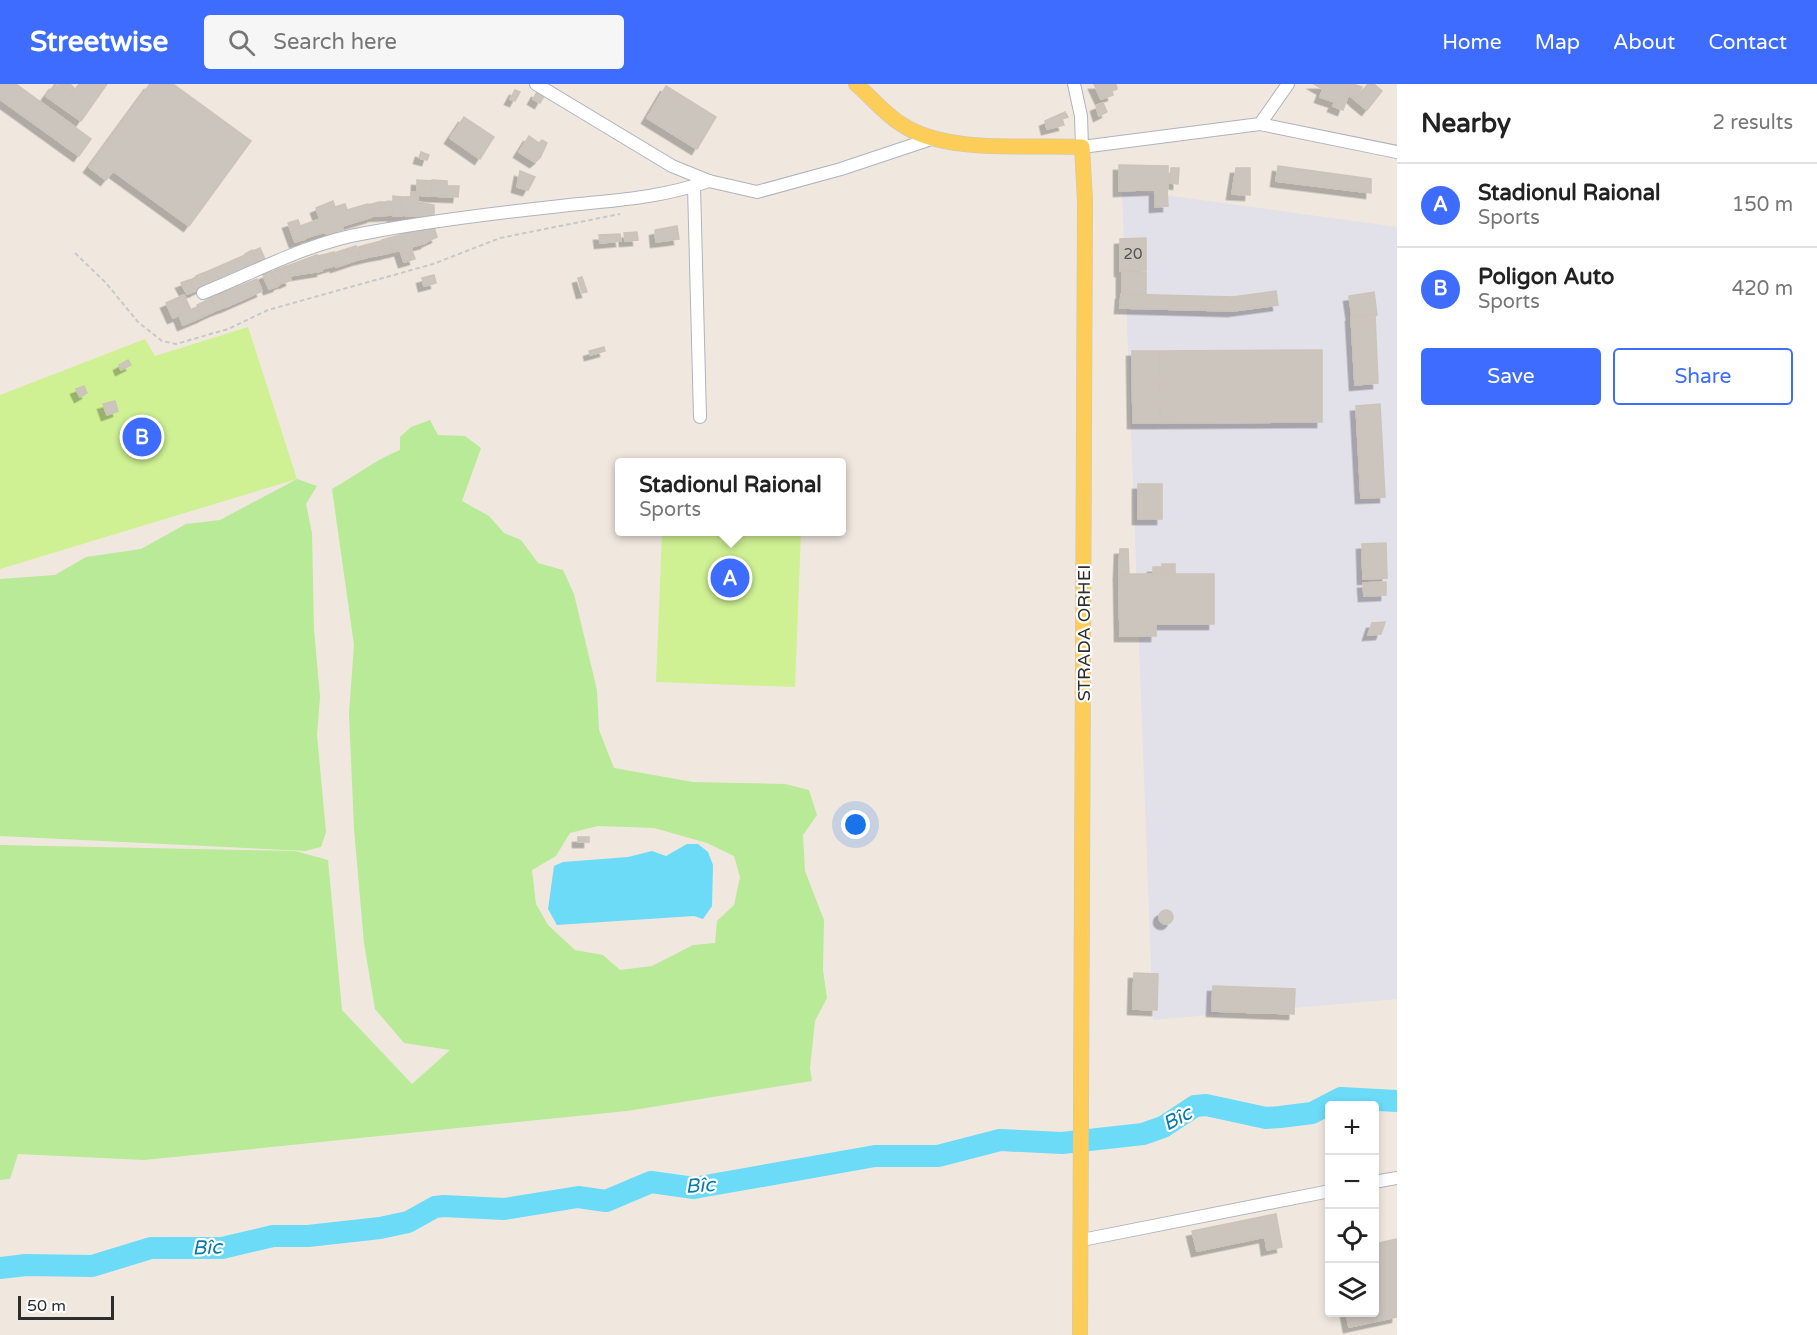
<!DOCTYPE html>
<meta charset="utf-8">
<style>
body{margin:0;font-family:"Varela Round",sans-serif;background:#f6f6f6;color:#222}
.controls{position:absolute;right:18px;bottom:18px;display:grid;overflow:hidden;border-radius:6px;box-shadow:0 3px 9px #0003}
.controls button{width:54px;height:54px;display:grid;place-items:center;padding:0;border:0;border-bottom:2px solid #e0e0e0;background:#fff;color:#222;font:30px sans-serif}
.scale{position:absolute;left:18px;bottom:15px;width:96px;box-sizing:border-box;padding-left:6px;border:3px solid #2d2d2d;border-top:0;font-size:16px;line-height:21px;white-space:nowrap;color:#2d2d2d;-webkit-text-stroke:4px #fff;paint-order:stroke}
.you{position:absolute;left:856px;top:741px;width:21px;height:21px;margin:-15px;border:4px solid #fff;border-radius:50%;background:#1a73e8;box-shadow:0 0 0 9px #1a73e833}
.badge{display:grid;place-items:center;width:39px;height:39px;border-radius:50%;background:#3d6cff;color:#fff;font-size:20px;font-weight:700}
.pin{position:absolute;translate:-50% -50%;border:3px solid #fff;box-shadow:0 2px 6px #0006}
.popup{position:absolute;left:615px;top:374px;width:231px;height:78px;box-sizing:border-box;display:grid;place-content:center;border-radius:6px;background:#fff;filter:drop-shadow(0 2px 4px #0005);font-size:20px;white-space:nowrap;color:#767676}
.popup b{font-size:22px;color:#222}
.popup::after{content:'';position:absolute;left:50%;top:100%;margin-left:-12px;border:12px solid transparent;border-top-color:#fff}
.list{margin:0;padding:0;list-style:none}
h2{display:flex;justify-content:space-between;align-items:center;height:78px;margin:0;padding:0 24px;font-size:26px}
h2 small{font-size:20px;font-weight:400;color:#767676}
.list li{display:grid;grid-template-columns:39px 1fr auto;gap:18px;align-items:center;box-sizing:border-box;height:84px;padding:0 24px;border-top:2px solid #e0e0e0}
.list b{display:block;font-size:22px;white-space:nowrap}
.list p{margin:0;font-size:20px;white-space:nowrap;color:#767676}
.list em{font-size:20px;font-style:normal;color:#767676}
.actions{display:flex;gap:12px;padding:18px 24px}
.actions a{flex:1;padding:14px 0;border:2px solid #3d6cff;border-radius:6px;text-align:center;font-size:21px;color:#3d6cff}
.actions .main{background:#3d6cff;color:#fff}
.icon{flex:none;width:33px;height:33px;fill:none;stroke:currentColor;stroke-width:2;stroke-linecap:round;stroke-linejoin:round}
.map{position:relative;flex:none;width:1397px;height:1251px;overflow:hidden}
header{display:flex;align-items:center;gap:36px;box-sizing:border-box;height:84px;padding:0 30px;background:#3d6cff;color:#fff}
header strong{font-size:28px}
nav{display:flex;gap:33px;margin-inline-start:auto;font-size:21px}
.search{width:420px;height:54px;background:#f6f6f6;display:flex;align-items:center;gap:15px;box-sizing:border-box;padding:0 21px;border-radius:6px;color:#767676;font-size:22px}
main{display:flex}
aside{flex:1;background:#fff}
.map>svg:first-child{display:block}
.industrial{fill:#e2e0e8}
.green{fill:#b8ea98;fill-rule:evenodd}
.pitch{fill:#cff193}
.water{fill:#6bdbf8}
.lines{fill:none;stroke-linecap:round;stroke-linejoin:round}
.river{stroke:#6bdbf8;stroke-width:22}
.building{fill:#cbc5be;stroke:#ccc4b8;stroke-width:1.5;filter:url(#shadow)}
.minor-casing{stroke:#afb3be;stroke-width:14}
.major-casing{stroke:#c8c8c8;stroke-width:16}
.path{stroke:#c8c8c8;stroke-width:2;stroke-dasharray:4.5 3;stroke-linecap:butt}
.minor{stroke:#fff;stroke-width:12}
.major{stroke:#fccd58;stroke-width:15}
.labels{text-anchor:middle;stroke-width:4.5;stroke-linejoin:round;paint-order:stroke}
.number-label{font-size:15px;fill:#545351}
.street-label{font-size:18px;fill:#2d2d2d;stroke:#fff}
.water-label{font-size:20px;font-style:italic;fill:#037bac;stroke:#fff}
</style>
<header>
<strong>Streetwise</strong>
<div class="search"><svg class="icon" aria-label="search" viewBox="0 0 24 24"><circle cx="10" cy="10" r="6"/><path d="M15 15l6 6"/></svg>Search here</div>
<nav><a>Home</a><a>Map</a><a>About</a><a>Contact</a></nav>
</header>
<main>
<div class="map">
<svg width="1397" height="1251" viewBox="0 0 1397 1251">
<defs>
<filter id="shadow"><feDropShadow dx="-5.5" dy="5.5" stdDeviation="0" flood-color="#0004"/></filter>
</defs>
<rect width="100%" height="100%" fill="#f0e8df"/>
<!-- industrial -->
<polygon class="industrial" points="1122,105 1397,143 1397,915 1153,936"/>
<!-- green -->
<g class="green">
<path d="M430 336 438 351 465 352 481 364 462 417 489 432 504 449 521 456 538 479 563 486 574 510 597 606 599 646 614 684 693 698 785 700 809 706 817 731 803 751 805 787 824 836 823 886 827 914 815 937 810 984 812 997 627 1027 144 1076 18 1070 10 1095 0 1096V761L295 767 328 776 342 926 412 1000 450 966 404 959 375 925 364 859 354 745 349 629 354 561 332 405C357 391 373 377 400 366V353L411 343ZM598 742 654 744 707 759 734 772 740 793 734 821 717 837 715 859 693 861 652 882 620 886 603 871 575 866 548 841 536 820 532 786 556 772 570 749Z"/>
<polygon points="297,395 317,402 306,420 312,449 314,545 320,613 317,651 326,748 321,763 305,767 0,752 0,495 55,491 86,473 141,465 186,440 220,436"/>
</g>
<!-- pitch -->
<g class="pitch">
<polygon points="248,243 297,395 0,485 0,311 145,255 155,272"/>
<polygon points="662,448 801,448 795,603 656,598"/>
</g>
<!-- water -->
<polygon class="water" points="687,760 698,760 708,768 713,781 712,822 703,835 694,832 557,841 548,825 554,782 563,778 628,773 652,767 666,772"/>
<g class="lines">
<!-- river -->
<polyline class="river" points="0,1184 26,1181 92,1182 151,1164 222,1164 273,1152 308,1152 380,1144 408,1138 435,1123 444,1122 504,1125 578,1113 606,1117 651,1098 694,1104 875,1072 938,1072 1000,1056 1062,1059 1143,1050 1163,1043 1195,1022 1206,1021 1266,1034 1280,1033 1312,1029 1341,1014 1397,1017"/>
</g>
<!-- building -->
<g class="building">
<polygon points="0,0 16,0 91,55 79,72 0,15"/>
<polygon points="55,0 71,11 79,0 107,0 81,37 46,12"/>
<polygon points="58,0 70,0 75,5 71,11"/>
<polygon points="150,0 173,0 251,57 189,142 113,87 106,96 89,83"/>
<polygon points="1094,0 1116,0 1117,5 1112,7 1113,11 1101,15"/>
<polygon points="1314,0 1352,0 1343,26 1333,22 1335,18 1320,13 1323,5"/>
<polygon points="1352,0 1362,3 1355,15 1348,11"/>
<polygon points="1368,0 1374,0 1382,7 1367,26 1355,16"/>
<polygon points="666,2 716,33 697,65 647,34"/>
<polygon points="515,6 520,8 515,17 510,15"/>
<polygon points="537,8 544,12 540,19 533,15"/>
<polygon points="1103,19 1107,28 1099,32 1096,22"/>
<polygon points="1065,28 1068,33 1062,35 1064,41 1047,45 1045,37"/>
<polygon points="464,33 494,53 480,75 450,54"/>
<polygon points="529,52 539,59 542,56 547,59 540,74 535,78 519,68"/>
<polygon points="421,68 429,71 427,76 419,74"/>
<polygon points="1119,81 1168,82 1168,105 1119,107"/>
<polygon points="1278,82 1371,95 1371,109 1276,97"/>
<polygon points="1171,84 1179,84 1178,100 1170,99"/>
<polygon points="1236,84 1250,84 1250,111 1232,110"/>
<polygon points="520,87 535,93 528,106 517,103"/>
<polygon points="417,96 432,97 431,112 417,111"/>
<polygon points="432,96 447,97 447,102 459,102 458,113 431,112"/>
<polygon points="1155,105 1167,105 1168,122 1155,123"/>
<polygon points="411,108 417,108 418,118 434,121 434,134 402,131 402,113 411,113"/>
<polygon points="393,112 402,113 402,132 393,132"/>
<polygon points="333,117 335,123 345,120 347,126 368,120 372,133 342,142 343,145 326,151 325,148 305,154 300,142 320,135 316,124"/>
<polygon points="379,118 393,118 393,131 372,132 368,121"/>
<polygon points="298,136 305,155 295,158 288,139"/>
<polygon points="677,142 679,155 656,158 655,146"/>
<polygon points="434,143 437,153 426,158 423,147"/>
<polygon points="422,145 426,159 411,163 415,175 404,178 400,166 393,168 389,154"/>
<polygon points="637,148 638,156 625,157 624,149"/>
<polygon points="620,150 621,157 600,159 599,151"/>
<polygon points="389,154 392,168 385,170 382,156"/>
<polygon points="1146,154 1146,187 1120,187 1120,155"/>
<polygon points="381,157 385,170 369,173 366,161"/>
<polygon points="366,161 369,173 361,175 358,163"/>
<polygon points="356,162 360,175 336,183 334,169"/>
<polygon points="260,164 265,175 258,178 253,167"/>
<polygon points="252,166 258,179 250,182 245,170"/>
<polygon points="334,168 337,181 322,185 318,172"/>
<polygon points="245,171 250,183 209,200 204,189"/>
<polygon points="317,171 322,187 290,192 287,182"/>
<polygon points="286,182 291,196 284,199 279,185"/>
<polygon points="278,185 284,198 278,201 272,188"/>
<polygon points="1122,187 1146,189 1146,210 1122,211"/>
<polygon points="271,188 278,202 269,205 263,191"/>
<polygon points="203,189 208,201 201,204 196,192"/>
<polygon points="434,191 436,199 424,202 422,194"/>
<polygon points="196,193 201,204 195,207 190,196"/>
<polygon points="582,193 587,208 582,209 578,194"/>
<polygon points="257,195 262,207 226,223 220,210"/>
<polygon points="189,196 195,207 187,210 181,199"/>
<polygon points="1276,207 1278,221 1233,227 1120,224 1121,210 1233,213"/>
<polygon points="1374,208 1377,231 1352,232 1349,212"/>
<polygon points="219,210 225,223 217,226 211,214"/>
<polygon points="184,211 191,226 173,234 166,219"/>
<polygon points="211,214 217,226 202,233 197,221"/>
<polygon points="197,223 202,233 183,241 179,231"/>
<polygon points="1375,231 1378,299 1355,301 1351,232"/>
<polygon points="604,263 605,267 590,271 589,267"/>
<polygon points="1322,266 1322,338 1160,339 1159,267"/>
<polygon points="1132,267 1159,267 1160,339 1133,339"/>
<polygon points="128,276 131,281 121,286 119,281"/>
<polygon points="84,302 87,309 80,313 76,305"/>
<polygon points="115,317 118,327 107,331 103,320"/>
<polygon points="1380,320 1385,413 1361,414 1356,322"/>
<rect x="1138" y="400" width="24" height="35"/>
<polygon points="1386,459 1387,494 1363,495 1362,460"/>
<polygon points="1120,465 1128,465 1129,490 1119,490"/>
<rect x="1162" y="480" width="13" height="10"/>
<rect x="1153" y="483" width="9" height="7"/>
<polygon points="1119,490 1214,490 1214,540 1156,540 1156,552 1120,552"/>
<polygon points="1386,498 1386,511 1364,512 1363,499"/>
<polygon points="1385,538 1381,550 1368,551 1372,539"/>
<rect x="578" y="753" width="11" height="5"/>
<circle cx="1166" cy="833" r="7"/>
<polygon points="1134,889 1158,890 1157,926 1133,925"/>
<polygon points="1213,902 1295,905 1294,930 1212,927"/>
<polygon points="1276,1130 1282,1163 1267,1166 1265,1153 1197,1167 1192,1147"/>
<polygon points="1397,1155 1397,1233 1349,1243 1346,1228 1374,1228 1374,1160"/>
</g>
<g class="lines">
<defs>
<g id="minor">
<polyline points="536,0 672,82 709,97 757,108 841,85 931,55"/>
<polyline points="1074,0 1081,32 1082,63 1260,40 1397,68"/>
<polyline points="1260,40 1288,0"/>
<polyline points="694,102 700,333"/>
<path d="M203 209C255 188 310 158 366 149 430 137 496 129 561 122 614 116 657 115 709 97"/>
<polyline points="1374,1098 1397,1094"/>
<polyline points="1082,1156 1330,1107"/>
</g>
<path id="major" d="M856 0C871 13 885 30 901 40 947 71 1028 60 1082 63L1085 117 1080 1251"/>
</defs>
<!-- minor casing -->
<use href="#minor" class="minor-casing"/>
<!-- major casing -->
<use href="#major" class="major-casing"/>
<!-- path -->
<polyline class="path" points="75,169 106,199 138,238 162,257 176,260 228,245 268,226 433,180 500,154 620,130"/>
<!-- minor -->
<use href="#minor" class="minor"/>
<!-- major -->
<use href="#major" class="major"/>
</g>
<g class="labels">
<!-- number labels -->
<g class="number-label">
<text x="1133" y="175">20</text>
</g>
<!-- street labels -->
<g class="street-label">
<text transform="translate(1084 549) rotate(-90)" y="6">STRADA ORHEI</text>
</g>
<!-- water labels -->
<g class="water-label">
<text transform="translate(1177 1034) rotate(-28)" y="7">Bîc</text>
<text transform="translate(700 1101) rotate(-4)" y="7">Bîc</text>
<text transform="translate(207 1163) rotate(-2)" y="7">Bîc</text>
</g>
</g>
</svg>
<div class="controls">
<button>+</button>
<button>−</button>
<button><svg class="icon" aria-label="locate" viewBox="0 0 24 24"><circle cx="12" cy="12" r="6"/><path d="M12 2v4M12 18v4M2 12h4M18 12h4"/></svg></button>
<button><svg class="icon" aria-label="layers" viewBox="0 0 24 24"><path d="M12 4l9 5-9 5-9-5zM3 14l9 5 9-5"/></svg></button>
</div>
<div class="scale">50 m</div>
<div class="you"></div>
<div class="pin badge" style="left:730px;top:494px">A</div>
<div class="popup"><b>Stadionul Raional</b>Sports</div>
<div class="pin badge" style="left:142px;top:353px">B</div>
</div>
<aside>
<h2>Nearby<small>2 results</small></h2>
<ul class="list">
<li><span class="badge">A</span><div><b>Stadionul Raional</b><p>Sports</p></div><em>150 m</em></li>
<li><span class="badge">B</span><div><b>Poligon Auto</b><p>Sports</p></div><em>420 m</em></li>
</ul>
<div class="actions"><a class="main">Save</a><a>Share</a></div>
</aside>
</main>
